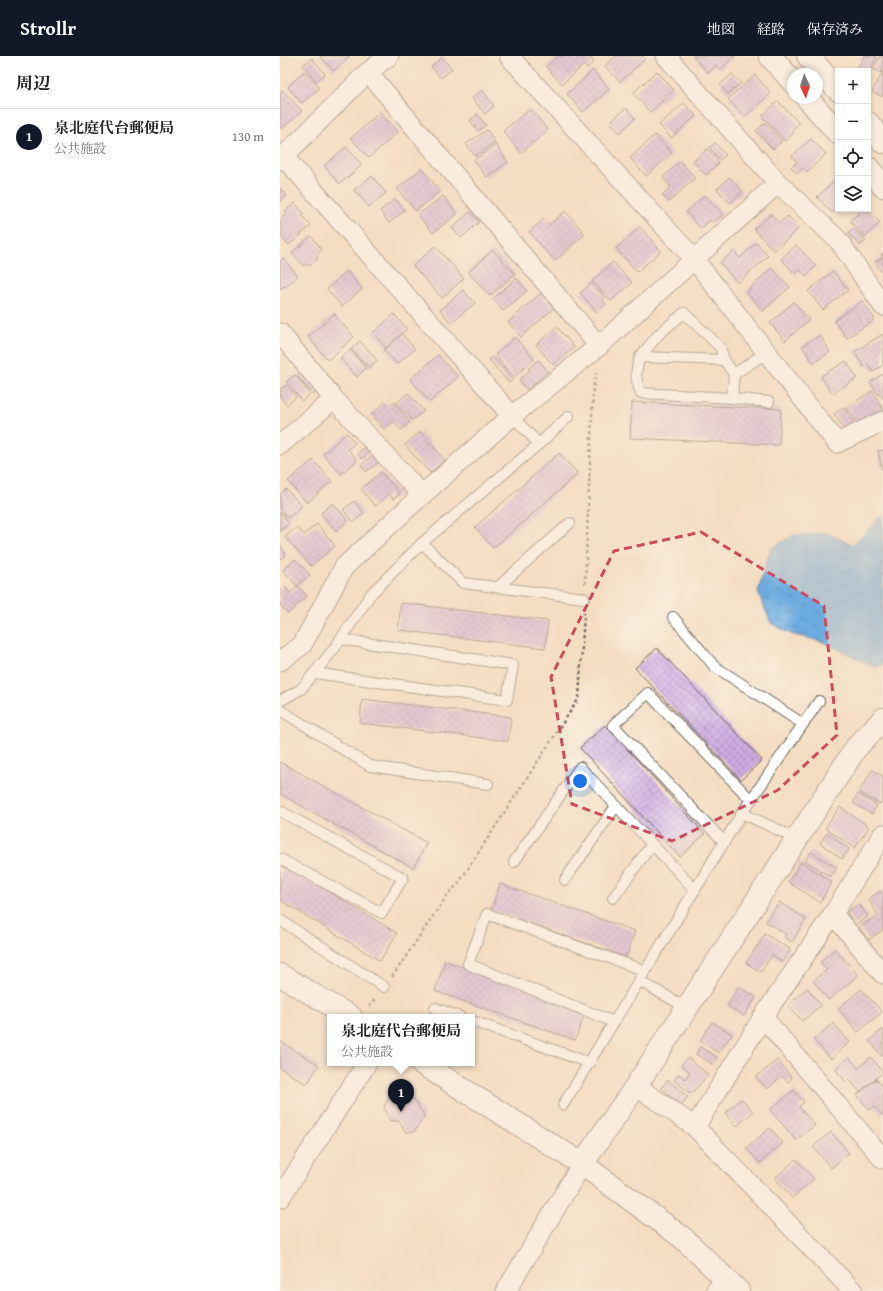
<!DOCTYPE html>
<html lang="ja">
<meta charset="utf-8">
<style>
body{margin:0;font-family:"Gentium Book Plus","Noto Serif JP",serif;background:#f2f2f2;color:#222}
.controls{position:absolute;right:12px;top:12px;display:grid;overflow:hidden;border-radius:0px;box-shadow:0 2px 6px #0003}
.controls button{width:36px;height:36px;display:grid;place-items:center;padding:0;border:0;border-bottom:1px solid #e0e0e0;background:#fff;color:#222;font:20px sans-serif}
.compass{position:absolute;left:507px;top:12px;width:36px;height:36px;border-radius:50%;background:#fff;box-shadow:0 2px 6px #0003;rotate:176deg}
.you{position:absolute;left:300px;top:725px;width:14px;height:14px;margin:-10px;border:3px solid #fff;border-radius:50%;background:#1a73e8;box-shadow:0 0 0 6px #1a73e833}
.badge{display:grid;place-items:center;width:26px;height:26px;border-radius:50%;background:#111827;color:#fff;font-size:13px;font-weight:700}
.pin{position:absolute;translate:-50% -33px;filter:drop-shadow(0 1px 2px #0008)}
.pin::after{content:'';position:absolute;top:21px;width:14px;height:12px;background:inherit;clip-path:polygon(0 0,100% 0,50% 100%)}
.popup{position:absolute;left:47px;top:958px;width:148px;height:52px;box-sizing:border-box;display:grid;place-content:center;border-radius:0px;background:#fff;filter:drop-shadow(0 1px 3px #0005);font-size:13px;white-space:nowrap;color:#767676}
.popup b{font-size:15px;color:#222}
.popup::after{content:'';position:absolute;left:50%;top:100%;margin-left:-8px;border:8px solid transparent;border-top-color:#fff}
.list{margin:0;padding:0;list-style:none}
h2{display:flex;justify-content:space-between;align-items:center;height:52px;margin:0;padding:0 16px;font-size:17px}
h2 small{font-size:13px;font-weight:400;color:#767676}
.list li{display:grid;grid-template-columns:26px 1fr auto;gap:12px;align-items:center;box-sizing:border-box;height:56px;padding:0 16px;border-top:1px solid #e0e0e0}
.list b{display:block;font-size:15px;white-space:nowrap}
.list p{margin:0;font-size:13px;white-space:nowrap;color:#767676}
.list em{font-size:13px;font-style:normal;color:#767676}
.icon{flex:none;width:22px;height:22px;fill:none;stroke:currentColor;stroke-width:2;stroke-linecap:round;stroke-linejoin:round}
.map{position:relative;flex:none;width:603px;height:1235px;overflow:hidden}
header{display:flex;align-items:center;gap:24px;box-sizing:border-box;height:56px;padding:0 20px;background:#111827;color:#fff}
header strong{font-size:19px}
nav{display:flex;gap:22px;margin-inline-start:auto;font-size:14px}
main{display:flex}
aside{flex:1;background:#fff}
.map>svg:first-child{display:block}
.water{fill:url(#water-ripples);stroke:#4c6c86}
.building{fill:url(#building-cross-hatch)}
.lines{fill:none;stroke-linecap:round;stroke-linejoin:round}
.lane-casing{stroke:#716960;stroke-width:12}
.street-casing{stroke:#716960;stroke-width:21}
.secondary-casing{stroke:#716960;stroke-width:24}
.path{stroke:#716960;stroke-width:2.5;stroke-dasharray:3 3;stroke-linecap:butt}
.lane{stroke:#fff;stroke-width:10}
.street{stroke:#fff;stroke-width:19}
.secondary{stroke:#fff;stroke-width:22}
.marked{fill:none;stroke:#d1495b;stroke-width:3;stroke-dasharray:8 5;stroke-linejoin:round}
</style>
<header>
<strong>Strollr</strong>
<nav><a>地図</a><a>経路</a><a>保存済み</a></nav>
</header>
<main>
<aside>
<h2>周辺<small></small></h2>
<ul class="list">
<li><span class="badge">1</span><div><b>泉北庭代台郵便局</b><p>公共施設</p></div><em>130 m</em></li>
</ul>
</aside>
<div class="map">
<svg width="603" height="1235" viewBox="0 0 603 1235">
<defs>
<pattern id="water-ripples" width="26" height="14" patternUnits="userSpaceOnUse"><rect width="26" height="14" fill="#6dace0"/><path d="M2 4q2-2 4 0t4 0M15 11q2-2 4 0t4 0" fill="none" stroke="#5a8cb6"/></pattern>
<pattern id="building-cross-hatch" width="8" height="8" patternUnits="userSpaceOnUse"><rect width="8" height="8" fill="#d0ade5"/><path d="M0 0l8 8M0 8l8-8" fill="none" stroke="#a98dba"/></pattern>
</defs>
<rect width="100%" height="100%" fill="#fbf7ec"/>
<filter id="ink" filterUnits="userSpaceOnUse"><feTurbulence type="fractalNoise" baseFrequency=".025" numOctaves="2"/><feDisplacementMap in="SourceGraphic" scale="8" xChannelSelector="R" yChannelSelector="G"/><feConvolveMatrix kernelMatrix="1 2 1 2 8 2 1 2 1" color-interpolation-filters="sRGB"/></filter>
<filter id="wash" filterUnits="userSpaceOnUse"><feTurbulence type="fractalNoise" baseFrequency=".012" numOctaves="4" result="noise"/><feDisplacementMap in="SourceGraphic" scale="16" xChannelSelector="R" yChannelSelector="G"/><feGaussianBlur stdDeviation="0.9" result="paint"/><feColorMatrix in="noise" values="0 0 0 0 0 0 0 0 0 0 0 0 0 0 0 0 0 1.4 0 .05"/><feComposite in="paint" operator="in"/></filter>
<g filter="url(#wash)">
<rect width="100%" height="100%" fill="#f4ddc1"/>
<!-- water -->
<polygon class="water" points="603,459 603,608 597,612 544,586 511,578 491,567 478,536 490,493 514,479 546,477 573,489"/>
<g id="blocks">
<!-- building -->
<g class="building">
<polygon points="40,0 70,0 54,15"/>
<polygon points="278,0 299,0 302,3 305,0 309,0 314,6 307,12 304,9 282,28 266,11"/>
<polygon points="336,0 363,0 365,3 340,26 325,10"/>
<polygon points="413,0 455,0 440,14 436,9 428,17"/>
<polygon points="584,0 597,0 588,18 588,15 576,15"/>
<polygon points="600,0 603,0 603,13 601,17 593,13"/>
<polygon points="162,1 172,13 161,22 151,11"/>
<polygon points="32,2 45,18 36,25 23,9"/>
<polygon points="313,14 329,33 303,56 287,38"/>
<polygon points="24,15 39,32 22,47 8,31"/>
<polygon points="377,15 394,34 370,56 353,37"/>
<polygon points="603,16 603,41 592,36"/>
<polygon points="452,18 461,27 448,38 440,29"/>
<polygon points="475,19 491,37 465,61 448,43"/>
<polygon points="2,34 22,55 2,73 0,71 0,36"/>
<polygon points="202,34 214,50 205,58 192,42"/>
<polygon points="498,45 519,67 512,74 514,77 505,85 482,60"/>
<polygon points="404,47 416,60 391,82 379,69"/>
<polygon points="346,52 355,62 340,77 330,66"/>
<polygon points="250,53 268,74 241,97 223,75"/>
<polygon points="100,56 118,76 89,102 71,82"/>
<polygon points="197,58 206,69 198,75 190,64"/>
<polygon points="485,67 502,85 493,93 476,75"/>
<polygon points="207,74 215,86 195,100 186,88"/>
<polygon points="375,79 392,97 366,120 350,102"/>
<polygon points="531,83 546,98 527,116 523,112 517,117 511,111 517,106 512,100"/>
<polygon points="435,87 446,99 440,104 429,92"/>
<polygon points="216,89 228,106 206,121 194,104"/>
<polygon points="66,91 82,109 60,128 44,110"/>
<polygon points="427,93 439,107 426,119 413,106"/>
<polygon points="400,105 415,122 389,146 382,139 391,131 383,122"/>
<polygon points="142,112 160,135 136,155 117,133"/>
<polygon points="92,120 106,137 89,151 74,134"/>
<polygon points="449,121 463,136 450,147 437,133"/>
<polygon points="558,122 558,152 552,157 537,141"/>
<polygon points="0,132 7,140 0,146"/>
<polygon points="425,139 443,158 433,167 430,164 421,173 406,156"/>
<polygon points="163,140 177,158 153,177 138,159"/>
<polygon points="115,143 125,154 109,167 100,155"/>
<polygon points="15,147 24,158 22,160 31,170 9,189 0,180 3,175 0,172 0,164 7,157 5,155"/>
<polygon points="583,153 587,153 600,167 585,181 570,165"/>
<polygon points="285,155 305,178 275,205 249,176 264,163 269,169"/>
<polygon points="190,156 199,166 181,182 172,172"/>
<polygon points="491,158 499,167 508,160 519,172 494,195 474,173"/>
<polygon points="360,171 381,195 357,216 336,192"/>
<polygon points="573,172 586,185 580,190 568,177"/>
<polygon points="31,180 42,194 36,199 38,202 29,210 27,208 24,210 12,197"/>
<polygon points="476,187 488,200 458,227 440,207 454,195 460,202"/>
<polygon points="516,189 536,210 526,220 520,214 515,218 501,203"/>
<polygon points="155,190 184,222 162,242 133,210"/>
<polygon points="213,194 235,218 210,240 188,216"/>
<polygon points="603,197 603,218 595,206 603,201 601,199"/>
<polygon points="3,202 18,220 5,231 4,230 0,233 0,205"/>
<polygon points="333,206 352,227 331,245 312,225"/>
<polygon points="492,212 510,231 483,255 466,236"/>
<polygon points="67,215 82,233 62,251 47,233"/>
<polygon points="553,215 568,234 543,254 528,235"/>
<polygon points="236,222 247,235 223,255 213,243"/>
<polygon points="312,227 324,241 322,243 326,248 317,256 300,237"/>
<polygon points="183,234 195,247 171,267 160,254"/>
<polygon points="261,237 274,252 241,281 228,266"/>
<polygon points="582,245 595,263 567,282 554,265"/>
<polygon points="514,246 529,264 505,285 490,267"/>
<polygon points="54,258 74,281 48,304 28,281"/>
<polygon points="114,258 127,273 106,292 93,277"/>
<polygon points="277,271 294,291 273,309 256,289"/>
<polygon points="122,278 135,293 117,308 104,294"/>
<polygon points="603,278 603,309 593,316 588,308 584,311 574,296"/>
<polygon points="540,279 550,296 533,307 522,290"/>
<polygon points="235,281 254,303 234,321 215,299"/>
<polygon points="80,285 97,304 89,312 71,293"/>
<polygon points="70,294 86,312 77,321 60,302"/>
<polygon points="158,299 178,321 150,346 130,323"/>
<polygon points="213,301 233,323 229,327 209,304"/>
<polygon points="258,304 268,315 247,334 239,324 250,314 248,313"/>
<polygon points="566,305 577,322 552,338 541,320"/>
<polygon points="24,314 40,333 33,338 17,320"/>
<polygon points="603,318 603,343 600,338 598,339 590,326"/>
<polygon points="15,319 30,338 22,345 6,326"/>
<polygon points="6,329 16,341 7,349 0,341 0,333"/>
<polygon points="592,335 603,353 603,359 581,373 567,351"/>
<polygon points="128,337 144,355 132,364 116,347"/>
<polygon points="105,346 108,350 113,346 130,366 121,374 113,365 104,373 91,359"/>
<polygon points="352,346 501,353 499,389 350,382"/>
<polygon points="564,351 574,367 565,374 554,358"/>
<polygon points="140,376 165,404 150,417 125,389"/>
<polygon points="67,377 75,387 68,393 77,404 61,418 43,398"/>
<polygon points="85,391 89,396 82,403 77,397"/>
<polygon points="603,394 603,413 602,414 598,395"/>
<polygon points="279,397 298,418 213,492 195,471"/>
<polygon points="93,399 99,406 86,416 81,409"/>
<polygon points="33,404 52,425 27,447 8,425"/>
<polygon points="101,416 120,438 113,443 109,438 95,450 81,433"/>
<polygon points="6,433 22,450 8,462 0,453 0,438"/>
<polygon points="74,445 84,457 74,466 63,454"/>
<polygon points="53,447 68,465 56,475 41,457"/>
<polygon points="0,456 9,467 0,475"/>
<polygon points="37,468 55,490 31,510 5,481 17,471 24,479"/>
<polygon points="0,488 6,500 0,503"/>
<polygon points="15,503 30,519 17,530 3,514"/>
<polygon points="4,530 10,537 18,530 27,540 8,558 0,549 0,533"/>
<polygon points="121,547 268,565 265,592 118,574"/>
<polygon points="377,592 482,704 461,724 355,612"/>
<polygon points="82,643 231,661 228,685 80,667"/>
<polygon points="325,669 425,778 400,801 300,692"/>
<polygon points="0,706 147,787 133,812 0,738"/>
<polygon points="592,714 603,720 603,742 600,748 579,736"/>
<polygon points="578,738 597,749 592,758 573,747"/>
<polygon points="560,751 589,771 575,792 545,772"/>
<polygon points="547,777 569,793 562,803 540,787"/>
<polygon points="531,796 557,812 551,821 525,805"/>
<polygon points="0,806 117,877 100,905 0,844"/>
<polygon points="521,806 552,826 540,846 508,826"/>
<polygon points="220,828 355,875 346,901 211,854"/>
<polygon points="601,835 603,839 603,874 588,884 579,871 598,859 588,843"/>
<polygon points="499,846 526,863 512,886 504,881 506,878 486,866"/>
<polygon points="579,848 588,861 575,869 567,856"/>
<polygon points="485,878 510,893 502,906 492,899 481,916 466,907"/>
<polygon points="555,893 578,919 549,944 533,925 547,913 540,906"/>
<polygon points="165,905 306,954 295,984 155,935"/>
<polygon points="459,931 476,941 464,960 447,950"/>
<polygon points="527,932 541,949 522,965 508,949"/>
<polygon points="581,933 602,956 578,976 558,953"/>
<polygon points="432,966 452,978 439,997 420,985"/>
<polygon points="553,967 570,986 551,1003 534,984"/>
<polygon points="603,973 603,1001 589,985"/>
<polygon points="0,985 39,1009 27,1028 0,1012"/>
<polygon points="420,991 437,1001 432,1008 416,998"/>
<polygon points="569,1001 578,1012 591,1001 603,1016 580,1036 569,1023 566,1026 555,1013"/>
<polygon points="408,1002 428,1019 411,1038 394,1024 399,1018 405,1023 410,1016 401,1009"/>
<polygon points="497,1004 512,1022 508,1026 502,1020 487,1033 476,1021"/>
<polygon points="596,1023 603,1031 603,1060 594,1050 590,1054 577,1039"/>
<polygon points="388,1024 408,1041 401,1049 381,1032"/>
<polygon points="514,1034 524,1046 519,1051 535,1069 516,1084 490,1054"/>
<polygon points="112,1035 122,1035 125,1042 134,1043 143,1058 144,1061 134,1076 125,1076 119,1065 110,1065 104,1051"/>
<polygon points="462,1043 473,1056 457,1070 445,1057"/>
<polygon points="490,1072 503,1087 480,1107 466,1092"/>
<polygon points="551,1076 569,1097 551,1112 533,1091"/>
<polygon points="516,1103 534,1123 512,1142 495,1122"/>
</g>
</g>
</g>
<g filter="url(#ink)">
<use href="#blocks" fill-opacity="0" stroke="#716960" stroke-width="1"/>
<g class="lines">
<defs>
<g id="lane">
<polyline points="360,301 379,278 404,257 440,291 444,304"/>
<path d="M454 318 444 304 360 301C355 316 355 323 361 337L452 342 454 318 487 296"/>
<polyline points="452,342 489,346"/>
<polyline points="232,360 259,388"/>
<polyline points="142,487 183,527 304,542"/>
<polyline points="218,531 290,467"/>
<polyline points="393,561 434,610 523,668"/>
<polyline points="34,617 227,644 233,609 60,583"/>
<polyline points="0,645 21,633 54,593 91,538 142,487 259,388 289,360"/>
<polyline points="0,654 90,710 208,728"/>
<polyline points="0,755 123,822 102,857 0,803"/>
<polyline points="462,757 517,783"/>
<polyline points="444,786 333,669 368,637 471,744"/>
<polyline points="234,806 300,711 415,834"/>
<polyline points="285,824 336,750"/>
<polyline points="333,842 372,788"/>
<polyline points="0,864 104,931"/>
<polyline points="360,925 407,952"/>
<polyline points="155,952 180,961"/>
<polyline points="192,965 310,1007"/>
<polyline points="334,966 188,908 207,858 366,915"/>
<polyline points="283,1049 462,757 539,645"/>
</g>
<g id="street">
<polyline points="229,0 414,203 557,387 603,365"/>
<polyline points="386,0 498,127 559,185 603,250"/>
<polyline points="88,16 319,290"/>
<polyline points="3,100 232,360"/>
<polyline points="0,104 88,16 109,0"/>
<polyline points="0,277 54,343 142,439"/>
<polyline points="0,389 54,343"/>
<polyline points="0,605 22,589 64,511 142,439 232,360 319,290 498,127"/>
<polyline points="553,858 603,918"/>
<polyline points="483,961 603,1103"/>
<polyline points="356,1030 415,1071 573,1235"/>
<polyline points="415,1071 483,961 553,858 603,778"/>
<polyline points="0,1142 87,1007"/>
<polyline points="226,1235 302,1108"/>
<polyline points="436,1235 445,1222"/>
</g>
<g id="secondary">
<polyline points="490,0 513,26"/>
<polyline points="528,0 558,34"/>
<polyline points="527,42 558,77"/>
<polyline points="588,67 603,86"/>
<polyline points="588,112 603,130"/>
<polyline points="0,919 71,961"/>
<polyline points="141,1007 302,1108 403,1182 458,1235"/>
<polyline points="302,1108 356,1030 576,692 603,663"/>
</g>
</defs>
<!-- lane casing -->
<use href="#lane" class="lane-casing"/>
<!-- street casing -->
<use href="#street" class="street-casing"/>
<!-- secondary casing -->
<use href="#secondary" class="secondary-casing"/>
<!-- path -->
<g class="path">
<polyline points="305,528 313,334 316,317"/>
<polyline points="112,921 168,838 178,828 299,642 304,557"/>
<polyline points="89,951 96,942"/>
</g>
<!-- lane -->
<use href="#lane" class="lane"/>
<!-- street -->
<use href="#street" class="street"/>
<!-- secondary -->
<use href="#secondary" class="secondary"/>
</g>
</g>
<!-- marked area -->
<path d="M0 0H603V1235H0ZM421 476 544 550 557 679 498 734 392 785 292 748 271 621 334 495Z" fill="#f4ddc1" fill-opacity=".55" fill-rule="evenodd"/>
<path class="marked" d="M421 476 544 550 557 679 498 734 392 785 292 748 271 621 334 495Z"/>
</svg>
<div class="controls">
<button>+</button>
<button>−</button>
<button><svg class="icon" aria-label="locate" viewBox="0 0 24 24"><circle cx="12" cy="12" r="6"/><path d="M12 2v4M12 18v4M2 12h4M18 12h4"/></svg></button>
<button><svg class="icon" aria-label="layers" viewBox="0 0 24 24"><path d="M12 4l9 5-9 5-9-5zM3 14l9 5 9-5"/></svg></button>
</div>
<svg class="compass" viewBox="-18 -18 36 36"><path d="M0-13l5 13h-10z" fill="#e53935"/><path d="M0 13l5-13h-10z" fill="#767676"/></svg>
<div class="you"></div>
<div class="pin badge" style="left:121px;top:1056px">1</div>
<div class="popup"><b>泉北庭代台郵便局</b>公共施設</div>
</div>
</main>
